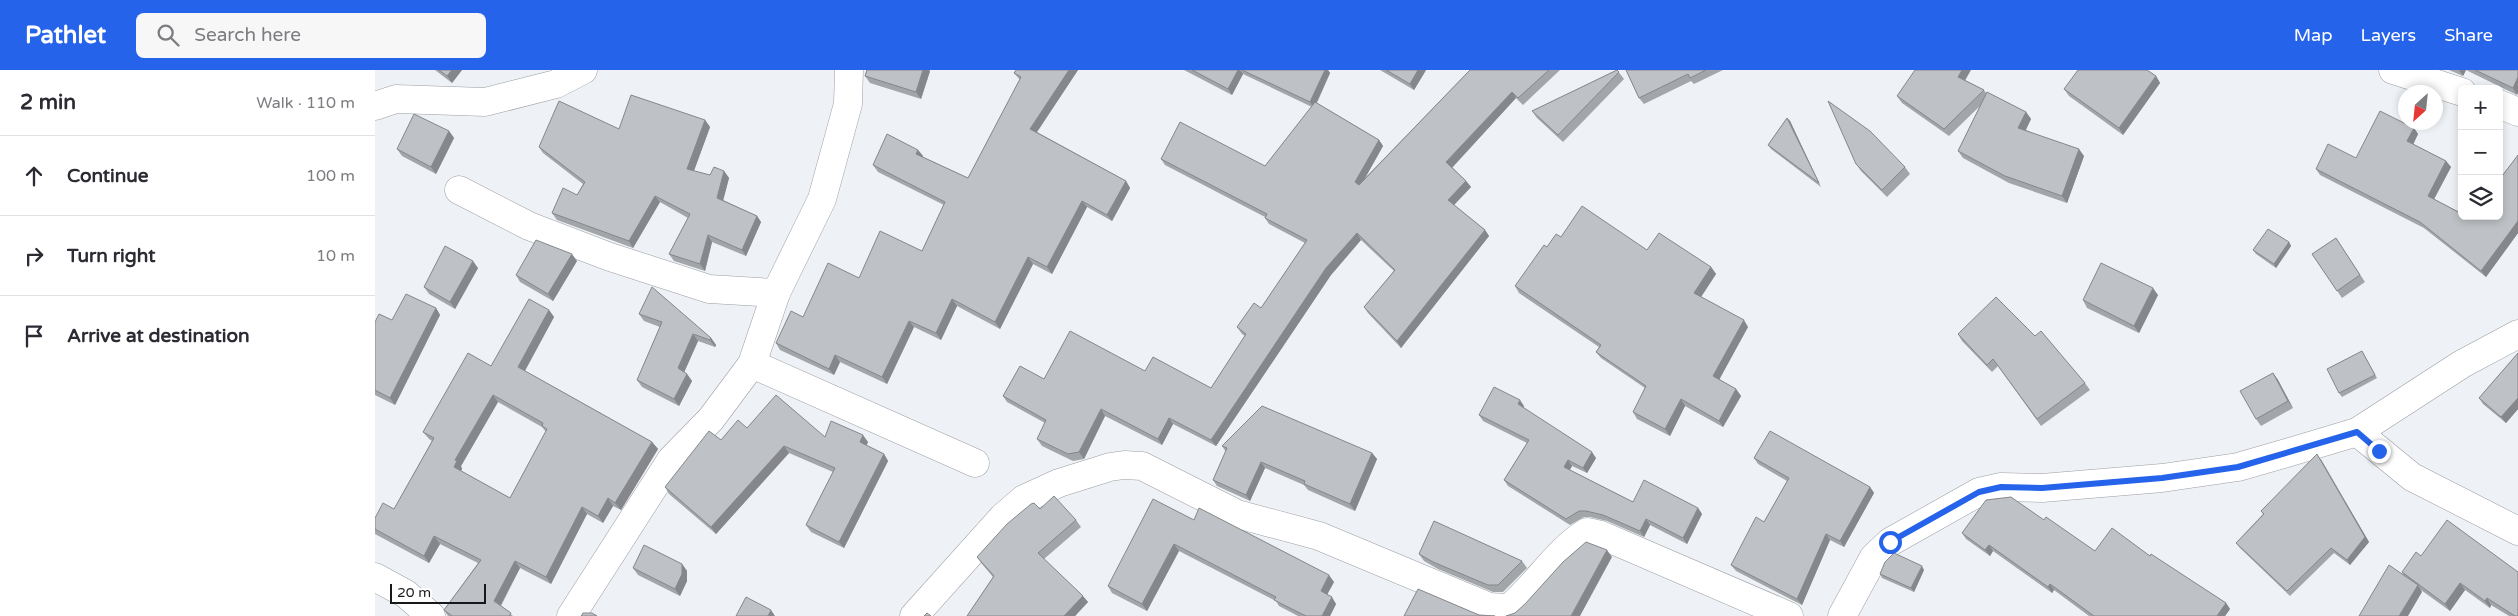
<!DOCTYPE html>
<meta charset="utf-8">
<style>
body{margin:0;font-family:"Varela Round",sans-serif;background:#f7f7f7;color:#2b2b33}
.controls{position:absolute;right:15px;top:15px;display:grid;overflow:hidden;border-radius:8px;box-shadow:0 2px 8px #0003}
.controls button{width:45px;height:45px;display:grid;place-items:center;padding:0;border:0;border-bottom:1px solid #e1e1e2;background:#fff;color:#2b2b33;font:25px sans-serif}
.compass{position:absolute;left:2023px;top:15px;width:45px;height:45px;border-radius:50%;background:#fff;box-shadow:0 2px 8px #0003;rotate:207deg}
.scale{position:absolute;left:15px;bottom:12px;width:96px;box-sizing:border-box;padding-left:5px;border:2px solid #17181a;border-top:0;font-size:14px;line-height:18px;white-space:nowrap;color:#17181a;-webkit-text-stroke:4px #fefefe;paint-order:stroke}
.stop{position:absolute;width:15px;height:15px;margin:-11px;border:4px solid #2563eb;border-radius:50%;background:#fff}
.stop.end{background:#2563eb;border-color:#fff;box-shadow:0 1px 5px #0008}
.list{margin:0;padding:0;list-style:none}
h2{display:flex;justify-content:space-between;align-items:center;height:65px;margin:0;padding:0 20px;font-size:21px}
h2 small{font-size:16px;font-weight:400;color:#7c7c81}
.list li{display:grid;grid-template-columns:32px 1fr auto;gap:15px;align-items:center;box-sizing:border-box;height:80px;padding:0 20px;border-top:1px solid #e1e1e2}
.list b{display:block;font-size:19px;white-space:nowrap}
.list em{font-size:16px;font-style:normal;color:#7c7c81}
.icon{flex:none;width:28px;height:28px;fill:none;stroke:currentColor;stroke-width:2;stroke-linecap:round;stroke-linejoin:round}
.map{position:relative;flex:none;width:2143px;height:546px;overflow:hidden}
header{display:flex;align-items:center;gap:30px;box-sizing:border-box;height:70px;padding:0 25px;background:#2563eb;color:#fff}
header strong{font-size:24px}
nav{display:flex;gap:28px;margin-inline-start:auto;font-size:18px}
.search{width:350px;height:45px;background:#f7f7f7;display:flex;align-items:center;gap:12px;box-sizing:border-box;padding:0 18px;border-radius:8px;color:#7c7c81;font-size:19px}
main{display:flex}
aside{flex:1;background:#fff}
.map>svg:first-child{display:block}
.lines{fill:none;stroke-linecap:round;stroke-linejoin:round}
.street-casing{stroke:#9c9ea3;stroke-width:29}
.street{stroke:#fff;stroke-width:28}
.wall{fill:#a3a6a9;fill-rule:evenodd}
.shaded-wall{fill:#85878a}
.building{fill:#bec1c5;stroke:#85878a;fill-rule:evenodd}
.route{stroke:#2563eb;stroke-width:6}
</style>
<header>
<strong>Pathlet</strong>
<div class="search"><svg class="icon" aria-label="search" viewBox="0 0 24 24"><circle cx="10" cy="10" r="6"/><path d="M15 15l6 6"/></svg>Search here</div>
<nav><a>Map</a><a>Layers</a><a>Share</a></nav>
</header>
<main>
<aside>
<h2>2 min<small>Walk · 110 m</small></h2>
<ul class="list">
<li><svg class="icon" aria-label="ahead" viewBox="0 0 24 24"><path d="M12 20V5M6 11l6-6 6 6"/></svg><div><b>Continue</b></div><em>100 m</em></li>
<li><svg class="icon" aria-label="right" viewBox="0 0 24 24"><path d="M7 20v-9h11M14 6l5 5-5 5"/></svg><div><b>Turn right</b></div><em>10 m</em></li>
<li><svg class="icon" aria-label="arrive" viewBox="0 0 24 24"><path d="M6 21V4h12l-3 4 3 4H6"/></svg><div><b>Arrive at destination</b></div></li>
</ul>
</aside>
<div class="map">
<svg width="2143" height="546" viewBox="0 0 2143 546">
<rect width="100%" height="100%" fill="#eef1f6"/>
<g class="lines">
<defs>
<g id="street">
<polyline points="2018,0 2087,22"/>
<polyline points="2124,34 2143,42"/>
<polyline points="0,36 21,29 110,32 181,14 208,0"/>
<polyline points="84,120 154,156 235,187 334,219 401,223"/>
<polyline points="377,294 600,393"/>
<polyline points="1982,362 2037,407 2143,461"/>
<polyline points="0,507 31,524 56,546"/>
<polyline points="196,546 296,390 336,349 377,294 401,223 447,129 473,34 474,0"/>
<path d="M539 546 628 447 649 429 684 413 735 397 749 395 767 396 862 444 944 466 1114 537 1134 538C1162 515 1181 481 1212 462L1226 465 1414 546"/>
<polyline points="1467,546 1499,487 1515,472 1604,422 1626,417 1667,418 1787,408 1863,397 1915,382 1982,362 2087,294 2143,264"/>
</g>
</defs>
<!-- street casing -->
<use href="#street" class="street-casing"/>
<!-- street -->
<use href="#street" class="street"/>
</g>
<!-- wall -->
<g class="wall">
<polygon points="60,0 87,0 77,13"/>
<polygon points="492,0 554,0 555,1 546,29 495,13 490,6"/>
<polygon points="641,0 703,0 662,62 751,111 755,118 737,151 712,137 677,204 658,194 625,259 582,236 566,270 539,257 512,314 465,292 459,305 405,280 401,273 428,247 484,208 547,181 569,135 503,102 498,95 543,80 548,86 548,87 593,108 645,10 639,3"/>
<polygon points="809,0 953,0 955,3 942,33 1004,70 1008,76 990,108 1095,0 1185,0 1148,35 1141,28 1077,97 1091,111 1096,117 1079,135 1110,160 1114,166 1026,278 993,243 989,237 1019,201 986,170 956,205 841,376 798,354 787,375 730,346 709,389 698,391 667,376 662,369 670,353 632,332 628,326 669,309 770,301 836,318 870,266 867,264 862,257 886,238 930,173 894,154 890,148 890,147 790,95 786,89 890,96 937,37 868,4 857,25"/>
<polygon points="1005,0 1051,0 1039,20"/>
<polygon points="1242,0 1249,9 1188,72 1162,48 1157,41"/>
<polygon points="1251,0 1348,0 1319,14 1316,11 1269,34 1264,28"/>
<polygon points="2074,0 2143,0 2142,25 2091,0 2088,6"/>
<polygon points="1781,6 1785,13 1748,65 1694,26 1689,19"/>
<polygon points="1590,10 1609,20 1611,23 1651,42 1656,49 1651,60 1709,86 1692,133 1634,113 1588,88 1583,81 1605,36 1574,66 1527,33 1522,26"/>
<polygon points="1412,48 1415,51 1446,117 1396,79 1393,75"/>
<polygon points="330,50 335,57 319,101 335,105 349,101 354,108 348,130 382,146 386,152 371,186 337,172 330,201 299,191 294,184 313,148 285,132 258,178 182,150 177,143 202,125 208,114 168,83 164,77 244,59"/>
<polygon points="2039,58 2043,64 2038,74 2071,91 2076,97 2059,129 2096,148 2143,85 2143,163 2111,207 2049,158 1945,105 1941,99 1981,88"/>
<polygon points="74,61 79,68 61,104 27,86 22,79"/>
<polygon points="1481,94 1530,97 1535,104 1512,127 1486,101"/>
<polygon points="1186,167 1272,180 1336,197 1341,204 1326,227 1373,257 1344,309 1361,319 1366,326 1348,357 1310,336 1295,366 1262,349 1258,342 1270,318 1226,288 1221,282 1224,277 1144,223 1140,216 1172,177"/>
<polygon points="1961,168 1990,212 1967,228 1937,184"/>
<polygon points="1914,172 1916,176 1901,198 1881,184 1878,180"/>
<polygon points="202,191 178,231 145,212 141,205"/>
<polygon points="103,198 80,239 54,224 49,217"/>
<polygon points="1783,225 1764,263 1712,238 1708,230"/>
<polygon points="61,238 65,245 20,335 0,325 0,252 17,250"/>
<path d="M174 240 179 247 150 301 277 372 283 379 246 440 238 436 228 453 212 444 176 514 145 498 126 536 138 546H73L69 540 103 493 65 474 54 493 0 464V448L19 439 57 371 54 369 48 362ZM123 332 167 357 171 362 135 428 86 401 87 399 86 396Z"/>
<polygon points="264,244 336,268 341,275 340,277 323,271 309,302 312,304 317,311 304,336 267,317 262,310 285,257 269,251"/>
<polygon points="1583,264 1660,266 1710,313 1715,320 1666,356 1623,296 1617,302 1587,271"/>
<polygon points="1987,281 2002,308 1967,327 1964,323"/>
<polygon points="2143,283 2143,339 2131,353 2108,334 2104,328"/>
<polygon points="1898,303 1903,310 1918,338 1886,356 1881,349"/>
<polygon points="1149,336 1148,338 1221,388 1212,403 1197,396 1195,400 1258,432 1323,438 1327,444 1312,474 1275,455 1269,467 1232,451 1215,447 1209,447 1195,455 1133,416 1129,410 1152,373 1108,351 1104,345"/>
<polygon points="372,358 493,372 491,375 509,384 513,391 469,478 436,462 431,455 458,402 414,383 341,464 294,424 290,417 346,370"/>
<polygon points="847,376 997,383 1002,389 980,441 933,420 929,415 890,398 875,431 842,416 838,410 851,382"/>
<polygon points="1379,388 1495,417 1499,423 1469,477 1455,470 1427,535 1361,501 1356,495 1389,452 1412,411 1383,394"/>
<polygon points="1946,389 1994,472 1975,495 1959,483 1915,526 1865,478 1861,473 1888,444 1886,441"/>
<polygon points="665,439 701,450 706,457 669,489 713,532 700,546 592,546 618,507 607,494 602,487"/>
<polygon points="819,450 959,512 952,525 961,534 955,546 923,546 904,536 901,531 804,481 772,541 737,523 733,516"/>
<polygon points="1669,450 1720,481 1775,486 1851,533 1855,539 1850,546 1714,546 1679,520 1677,523 1618,481 1615,486 1591,469 1587,463"/>
<polygon points="1044,484 1147,491 1152,498 1128,522 1118,522 1063,499 1049,491"/>
<polygon points="2046,486 2143,546 2134,546 2116,535 2115,538 2090,520 2075,541 2046,520 2047,522 2028,505 2027,502"/>
<polygon points="307,494 312,501 312,511 305,526 263,505 258,498"/>
<polygon points="1549,500 1539,522 1507,508 1505,504"/>
</g>
<!-- shaded-wall -->
<g class="shaded-wall">
<polygon points="77,0 87,0 77,13 72,6"/>
<polygon points="548,0 554,0 555,1 546,29 541,22"/>
<polygon points="694,0 703,0 660,65 655,59"/>
<polygon points="863,0 865,0 868,4 857,25 853,19"/>
<polygon points="950,0 953,0 955,3 939,38 935,32"/>
<polygon points="1043,0 1051,0 1039,20 1035,14"/>
<polygon points="1587,0 1596,0 1588,14 1583,7"/>
<polygon points="2084,0 2091,0 2088,6"/>
<polygon points="1781,6 1785,13 1748,65 1744,58"/>
<polygon points="2143,7 2143,23 2142,25 2138,18"/>
<polygon points="1137,22 1141,28 1076,99 1071,92"/>
<polygon points="1651,42 1656,49 1648,65 1643,58"/>
<polygon points="1412,48 1415,51 1446,117 1444,113"/>
<polygon points="330,50 335,57 317,106 312,99"/>
<polygon points="2039,58 2043,64 2037,77 2032,71"/>
<polygon points="74,61 79,68 61,104 56,97"/>
<polygon points="1004,70 1008,76 984,119 980,112"/>
<polygon points="1704,79 1709,86 1692,133 1687,126"/>
<polygon points="543,80 548,86 546,91 541,84"/>
<polygon points="2071,91 2076,97 2057,133 2053,126"/>
<polygon points="349,101 354,108 347,135 342,128"/>
<polygon points="751,111 755,118 737,151 732,145"/>
<polygon points="1091,111 1096,117 1077,137 1073,130"/>
<polygon points="280,126 285,132 258,178 254,171"/>
<polygon points="707,131 712,137 677,204 672,197"/>
<polygon points="382,146 386,152 371,186 367,180"/>
<polygon points="2143,151 2143,163 2111,207 2106,201"/>
<polygon points="1110,160 1114,166 1026,278 1022,271"/>
<polygon points="982,163 986,170 956,205 841,376 836,370 951,198"/>
<polygon points="333,165 337,172 330,201 325,194"/>
<polygon points="1914,172 1916,176 1901,198 1899,194"/>
<polygon points="197,184 202,191 178,231 173,224"/>
<polygon points="653,187 658,194 625,259 620,252"/>
<polygon points="98,191 103,198 80,239 75,232"/>
<polygon points="1336,197 1341,204 1324,230 1319,223"/>
<polygon points="1778,218 1783,225 1764,263 1759,256"/>
<polygon points="577,229 582,236 566,270 561,263"/>
<polygon points="61,238 65,245 20,335 15,328"/>
<polygon points="174,240 179,247 148,304 143,297"/>
<polygon points="1369,250 1373,257 1343,312 1338,306"/>
<polygon points="534,251 539,257 512,314 507,307"/>
<polygon points="318,264 323,271 308,305 303,298"/>
<polygon points="336,268 341,275 340,277 335,270"/>
<polygon points="460,285 465,292 459,305 454,299"/>
<polygon points="1898,303 1903,310 1918,338 1913,331"/>
<polygon points="312,304 317,311 304,336 299,329"/>
<polygon points="1361,319 1366,326 1348,357 1344,351"/>
<polygon points="118,325 123,332 86,396 87,399 84,404 79,397 80,390"/>
<polygon points="2143,328 2143,339 2131,353 2126,347"/>
<polygon points="1306,329 1310,336 1295,366 1290,359"/>
<polygon points="1145,330 1149,336 1147,340 1143,334"/>
<polygon points="726,339 730,346 709,389 704,382"/>
<polygon points="794,348 798,354 787,375 783,369"/>
<polygon points="488,365 493,372 490,379 485,372"/>
<polygon points="277,372 283,379 246,440 240,433"/>
<polygon points="409,376 414,383 341,464 336,457"/>
<polygon points="1217,382 1221,388 1212,403 1208,398"/>
<polygon points="997,383 1002,389 980,441 975,434"/>
<polygon points="509,384 513,391 469,478 464,472"/>
<polygon points="1942,384 1994,472 1975,495 1972,490"/>
<polygon points="1193,390 1197,396 1193,402 1189,397"/>
<polygon points="886,392 890,398 875,431 871,425"/>
<polygon points="1495,417 1499,423 1469,477 1465,471"/>
<polygon points="233,428 238,436 228,453 223,446"/>
<polygon points="207,437 212,444 176,514 171,507"/>
<polygon points="1323,438 1327,444 1312,474 1308,468"/>
<polygon points="1271,449 1275,455 1269,467 1265,461"/>
<polygon points="1451,464 1455,470 1427,535 1422,529"/>
<polygon points="59,466 65,474 54,493 49,486"/>
<polygon points="799,474 804,481 772,541 767,534"/>
<polygon points="1614,475 1618,481 1615,486 1610,480"/>
<polygon points="1232,480 1237,487 1205,546 1196,546"/>
<polygon points="140,491 145,498 124,538 119,531"/>
<polygon points="307,494 312,501 312,511 305,526 300,519"/>
<polygon points="1547,496 1549,500 1539,522 1536,518"/>
<polygon points="954,505 959,512 950,528 946,521"/>
<polygon points="2085,513 2090,520 2075,541 2070,534"/>
<polygon points="1675,514 1679,520 1677,523 1673,517"/>
<polygon points="2043,515 2047,522 2033,546 2024,546"/>
<polygon points="708,526 713,532 700,546 689,546"/>
<polygon points="957,527 961,534 955,546 947,546"/>
<polygon points="2112,528 2116,535 2115,538 2110,531"/>
<polygon points="1851,533 1855,539 1850,546 1842,546"/>
<polygon points="396,540 400,546 393,546"/>
</g>
<!-- building -->
<g class="building">
<polygon points="64,0 77,0 72,6"/>
<polygon points="492,0 548,0 541,22 490,6"/>
<polygon points="641,0 694,0 655,59 751,111 732,145 707,131 672,197 653,187 620,252 577,229 561,263 534,251 507,307 460,285 454,299 401,273 416,241 428,247 453,193 484,208 505,161 547,181 570,132 498,95 512,64 543,80 541,84 593,108 646,7 639,3"/>
<polygon points="817,0 863,0 853,19"/>
<polygon points="867,0 950,0 935,32"/>
<polygon points="1011,0 1043,0 1035,14"/>
<polygon points="1095,0 1174,0 1143,28 1137,22 1071,92 1091,111 1073,130 1110,160 1022,271 989,237 1020,200 982,163 951,198 836,370 794,348 783,369 726,339 704,382 693,384 662,369 671,350 628,326 645,296 669,309 695,261 770,301 778,287 836,318 871,264 862,257 879,233 886,238 932,170 890,148 892,144 786,89 805,52 890,96 940,32 1004,70 980,112 984,115"/>
<polygon points="1242,0 1244,2 1183,65 1157,41"/>
<polygon points="1251,0 1331,0 1315,8 1313,4 1264,28"/>
<polygon points="1540,0 1587,0 1583,7 1609,20 1569,59 1522,26"/>
<polygon points="1703,0 1772,0 1781,6 1744,58 1689,19"/>
<polygon points="2100,0 2143,0 2143,7 2138,18"/>
<polygon points="1612,22 1651,42 1643,58 1704,79 1687,126 1630,106 1583,81"/>
<polygon points="256,25 330,50 312,99 335,105 339,97 349,101 342,128 382,146 367,180 333,165 325,194 294,184 315,144 280,126 254,171 177,143 188,118 202,125 210,112 164,77 184,31 244,59"/>
<polygon points="1453,31 1495,61 1530,97 1507,120 1481,94"/>
<polygon points="2005,41 2039,58 2032,71 2071,91 2053,126 2087,144 2087,146 2092,146 2096,148 2098,146 2124,146 2124,110 2143,85 2143,151 2106,201 2045,152 1941,99 1953,74 1981,88"/>
<polygon points="39,44 74,61 56,97 22,79"/>
<polygon points="1412,48 1444,113 1393,75"/>
<polygon points="1207,136 1272,180 1284,163 1336,197 1319,223 1369,250 1338,306 1361,319 1344,351 1306,329 1290,359 1258,342 1271,316 1221,282 1226,275 1140,216 1169,175 1172,177 1181,164 1186,167"/>
<polygon points="1893,159 1914,172 1899,194 1878,180"/>
<polygon points="1961,168 1985,205 1962,221 1937,184"/>
<polygon points="161,170 197,184 173,224 141,205"/>
<polygon points="70,176 98,191 75,232 49,217"/>
<polygon points="1726,193 1778,218 1759,256 1708,230"/>
<polygon points="277,217 336,268 335,270 318,264 303,298 312,304 299,329 262,310 287,252 264,244"/>
<polygon points="31,224 61,238 15,328 0,320 0,252 4,244 17,250"/>
<polygon points="1621,227 1660,266 1666,261 1710,313 1662,349 1618,289 1612,295 1583,264"/>
<path d="M154 229 174 240 143 297 277 372 240 433 233 428 223 446 207 437 171 507 140 491 119 531 136 543 134 546H77L69 540 106 490 59 466 49 486 0 459V448L8 433 19 439 59 368 48 362 93 283 116 296ZM118 325 168 353 167 356 172 359 135 428 79 397 82 391 80 390Z"/>
<polygon points="1987,281 2000,305 1964,323 1952,299"/>
<polygon points="2143,283 2143,328 2126,347 2104,328"/>
<polygon points="1898,303 1913,331 1881,349 1865,321"/>
<polygon points="1119,317 1145,330 1143,334 1217,382 1208,398 1193,390 1189,397 1258,432 1269,410 1323,438 1308,468 1271,449 1265,461 1228,445 1211,441 1204,441 1191,449 1129,410 1154,370 1104,345"/>
<polygon points="401,325 450,367 456,351 488,365 485,372 509,384 464,472 431,455 460,398 409,376 336,457 290,417 334,361 346,370 363,350 372,358"/>
<polygon points="887,336 997,383 975,434 929,414 930,411 886,392 871,425 838,410 852,378 847,376"/>
<polygon points="1395,361 1495,417 1465,471 1451,464 1422,529 1356,495 1381,447 1389,452 1414,408 1379,388"/>
<polygon points="1942,384 1990,467 1972,490 1956,478 1912,521 1861,473 1889,444 1886,441"/>
<polygon points="679,426 701,450 663,483 708,526 689,546 592,546 619,506 602,487 632,454 656,434 659,433 665,439"/>
<polygon points="1636,427 1669,450 1671,447 1720,481 1737,458 1775,486 1776,484 1851,533 1842,546 1719,546 1675,514 1673,517 1614,475 1610,480 1587,463 1611,430"/>
<polygon points="778,429 819,450 824,438 954,505 946,521 957,527 947,546 931,546 899,530 901,527 799,474 767,534 733,516"/>
<polygon points="2072,450 2143,502 2143,546 2140,546 2112,528 2110,531 2085,513 2070,534 2027,502 2041,482 2046,486"/>
<polygon points="1059,451 1147,491 1123,515 1113,515 1058,492 1044,484"/>
<polygon points="1211,472 1232,480 1196,546 1131,546 1140,543 1150,534 1188,492"/>
<polygon points="269,475 307,494 307,504 300,519 258,498"/>
<polygon points="1519,483 1547,496 1536,518 1505,504 1510,492"/>
<polygon points="2014,495 2043,515 2024,546 1984,546"/>
<polygon points="1043,519 1104,545 1120,546 1029,546"/>
<polygon points="371,527 396,540 393,546 361,546"/>
<polygon points="208,543 217,543 222,546 206,546"/>
<polygon points="552,543 556,546 549,546"/>
</g>
<g class="lines">
<!-- route -->
<polyline class="route" points="1515,472 1604,422 1626,417 1667,418 1787,408 1863,397 1982,362 2004,381"/>
</g>
</svg>
<div class="controls">
<button>+</button>
<button>−</button>
<button><svg class="icon" aria-label="layers" viewBox="0 0 24 24"><path d="M12 4l9 5-9 5-9-5zM3 14l9 5 9-5"/></svg></button>
</div>
<svg class="compass" viewBox="-18 -18 36 36"><path d="M0-13l5 13h-10z" fill="#e53935"/><path d="M0 13l5-13h-10z" fill="#7c7c81"/></svg>
<div class="scale">20 m</div>
<div class="stop" style="left:1515px;top:472px"></div>
<div class="stop end" style="left:2004px;top:381px"></div>
</div>
</main>
